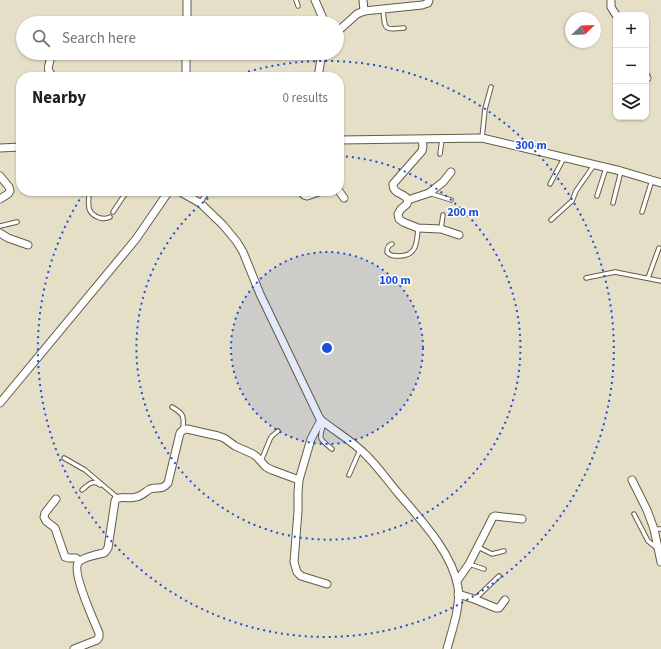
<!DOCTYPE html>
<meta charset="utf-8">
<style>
body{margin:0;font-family:"Source Sans 3",sans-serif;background:#f2f2f2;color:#202124}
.controls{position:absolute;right:12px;top:12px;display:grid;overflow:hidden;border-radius:8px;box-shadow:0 1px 3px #0004}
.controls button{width:36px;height:36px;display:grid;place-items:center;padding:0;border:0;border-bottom:1px solid #e0e0e0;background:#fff;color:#202124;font:20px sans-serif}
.compass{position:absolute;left:565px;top:12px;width:36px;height:36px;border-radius:50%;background:#fff;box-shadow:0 1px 3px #0004;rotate:67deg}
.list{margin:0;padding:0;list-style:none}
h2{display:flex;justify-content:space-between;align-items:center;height:52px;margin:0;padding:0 16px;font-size:17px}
h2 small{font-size:13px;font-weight:400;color:#757577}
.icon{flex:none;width:22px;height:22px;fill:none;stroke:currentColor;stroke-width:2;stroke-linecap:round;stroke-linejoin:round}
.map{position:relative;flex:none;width:661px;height:649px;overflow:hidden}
.search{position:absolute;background:#fff;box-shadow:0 1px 3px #0004;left:16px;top:16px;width:328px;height:44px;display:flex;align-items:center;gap:10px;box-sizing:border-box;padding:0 14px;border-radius:22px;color:#757577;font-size:15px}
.panel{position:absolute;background:#fff;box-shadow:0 1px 3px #0004;left:16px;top:72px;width:328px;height:124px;border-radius:16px}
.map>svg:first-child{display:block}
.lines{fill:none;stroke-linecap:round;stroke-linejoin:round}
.lane-casing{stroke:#635c47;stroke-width:5.5}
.street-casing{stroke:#635c47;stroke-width:9}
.lane{stroke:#fff;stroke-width:3.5}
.street{stroke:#fff;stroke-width:7}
.ring{fill:none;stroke:#1d4ed8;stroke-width:2;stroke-dasharray:2 4}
.centre{fill:#1d4ed8;stroke:#fff;stroke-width:2}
.ring-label{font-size:12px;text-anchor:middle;font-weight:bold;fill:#1d4ed8;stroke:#fff;stroke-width:3;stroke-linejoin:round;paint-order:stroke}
</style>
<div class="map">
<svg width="661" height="649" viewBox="0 0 661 649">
<rect width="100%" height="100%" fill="#e6dfc7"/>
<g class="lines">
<defs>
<g id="lane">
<polyline points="296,0 298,6"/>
<path d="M383 9C385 30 383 30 404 28"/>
<polyline points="67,77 68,75"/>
<polyline points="482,138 485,109 491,87"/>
<polyline points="440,154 442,139"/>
<polyline points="550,184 564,158"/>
<path d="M89 191C89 204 85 213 100 218 104 219 106 219 110 217"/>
<polyline points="429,193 451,200"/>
<polyline points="597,196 606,168"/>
<polyline points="200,203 208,191"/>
<polyline points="613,203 621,171"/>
<polyline points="113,212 127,191"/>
<polyline points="642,212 652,180"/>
<polyline points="551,220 572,201 576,191 594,165"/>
<polyline points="0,226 17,222"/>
<polyline points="441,229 443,215"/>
<path d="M392 244C389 245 387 248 387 252 390 256 394 256 399 256 417 256 417 242 418 228"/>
<polyline points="586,278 615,272 661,281"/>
<polyline points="648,278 659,248"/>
<path d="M172 407C184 414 184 416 183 429"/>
<path d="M324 423C319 439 318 438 332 449"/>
<polyline points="64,458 85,470 118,498"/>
<polyline points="261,461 270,439 272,436 278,431"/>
<polyline points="349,475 360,450"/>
<path d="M82 490C88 485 93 479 100 485"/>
<polyline points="634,514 648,541 657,548"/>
<polyline points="654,529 661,529"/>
<polyline points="478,547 492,554 504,551"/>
<polyline points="469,564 484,569"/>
<polyline points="475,599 499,576"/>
</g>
<g id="street">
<polyline points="315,0 325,23"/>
<polyline points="363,0 364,11"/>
<polyline points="611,0 611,7 616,15"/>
<polyline points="187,23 187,0"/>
<polyline points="337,32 357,14 364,11 422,5 428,3 429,0"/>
<path d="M50 53C53 64 42 67 54 77"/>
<polyline points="646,76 647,78"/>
<polyline points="186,77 186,53"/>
<polyline points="318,77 322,53"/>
<polyline points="339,140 482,138 621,171 661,183"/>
<path d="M422 140 423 146 422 151 393 184C393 195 404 192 408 200L407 204 401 209 398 214 399 219 403 222 418 228 441 229 459 235"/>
<polyline points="0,148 21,147"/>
<polyline points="0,176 9,187 10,191 8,194 0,199"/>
<path d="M179 191 200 203 223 225 237 242 243 252 260 294 319 417 321 420C336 432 354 442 367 456 378 467 388 481 398 493 420 519 452 552 458 587 461 606 452 630 447 649"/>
<polyline points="301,191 304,195 307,196 322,191"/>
<polyline points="339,191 344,198"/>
<polyline points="408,200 429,193 443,182 451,172"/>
<polyline points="0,233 8,238 28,245"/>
<polyline points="0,403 136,239 169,191"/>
<polyline points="321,420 311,439 299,480 298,492 298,511 294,562 297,572 301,576 327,584"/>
<polyline points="632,480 647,510 654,529 661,562"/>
<polyline points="56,499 45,513 44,517 46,521 55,528 65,557 69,558 76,558 79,561"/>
<polyline points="457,581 469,564 493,517 495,516 522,519"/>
<polyline points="458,594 474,599 496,608 499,608 505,600"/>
<path d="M74 649 97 640 99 637V633C94 621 72 573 78 563 81 558 98 554 104 553L106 551 108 548 115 501 116 499C122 496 129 499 136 497 142 496 145 492 150 489 158 486 162 491 168 483L180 433 183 430 187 429 218 436 224 438 235 446 253 454 257 457 266 467 272 470 299 480"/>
</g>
</defs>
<!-- lane casing -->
<use href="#lane" class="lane-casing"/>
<!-- street casing -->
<use href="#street" class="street-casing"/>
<!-- lane -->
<use href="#lane" class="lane"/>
<!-- street -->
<use href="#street" class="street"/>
</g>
<!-- distance rings -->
<circle cx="327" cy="348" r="96" fill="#1d4ed8" fill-opacity=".12"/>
<g class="ring">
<circle cx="327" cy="348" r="96"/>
<path d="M340 156A192 192 0 1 1 216 192"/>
<path d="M231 77A288 288 0 1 1 85 191"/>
</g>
<circle cx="327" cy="348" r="6" class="centre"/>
<g class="ring-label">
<text x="531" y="149">300 m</text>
<text x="463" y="216">200 m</text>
<text x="395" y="284">100 m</text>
</g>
</svg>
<div class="controls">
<button>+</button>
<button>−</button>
<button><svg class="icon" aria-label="layers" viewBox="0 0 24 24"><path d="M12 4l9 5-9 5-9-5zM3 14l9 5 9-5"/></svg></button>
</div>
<svg class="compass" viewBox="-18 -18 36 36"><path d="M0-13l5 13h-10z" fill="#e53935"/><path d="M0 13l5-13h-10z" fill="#757577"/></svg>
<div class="search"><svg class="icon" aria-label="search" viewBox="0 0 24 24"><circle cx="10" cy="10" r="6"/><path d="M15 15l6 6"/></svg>Search here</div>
<section class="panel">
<h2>Nearby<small>0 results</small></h2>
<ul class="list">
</ul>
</section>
</div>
